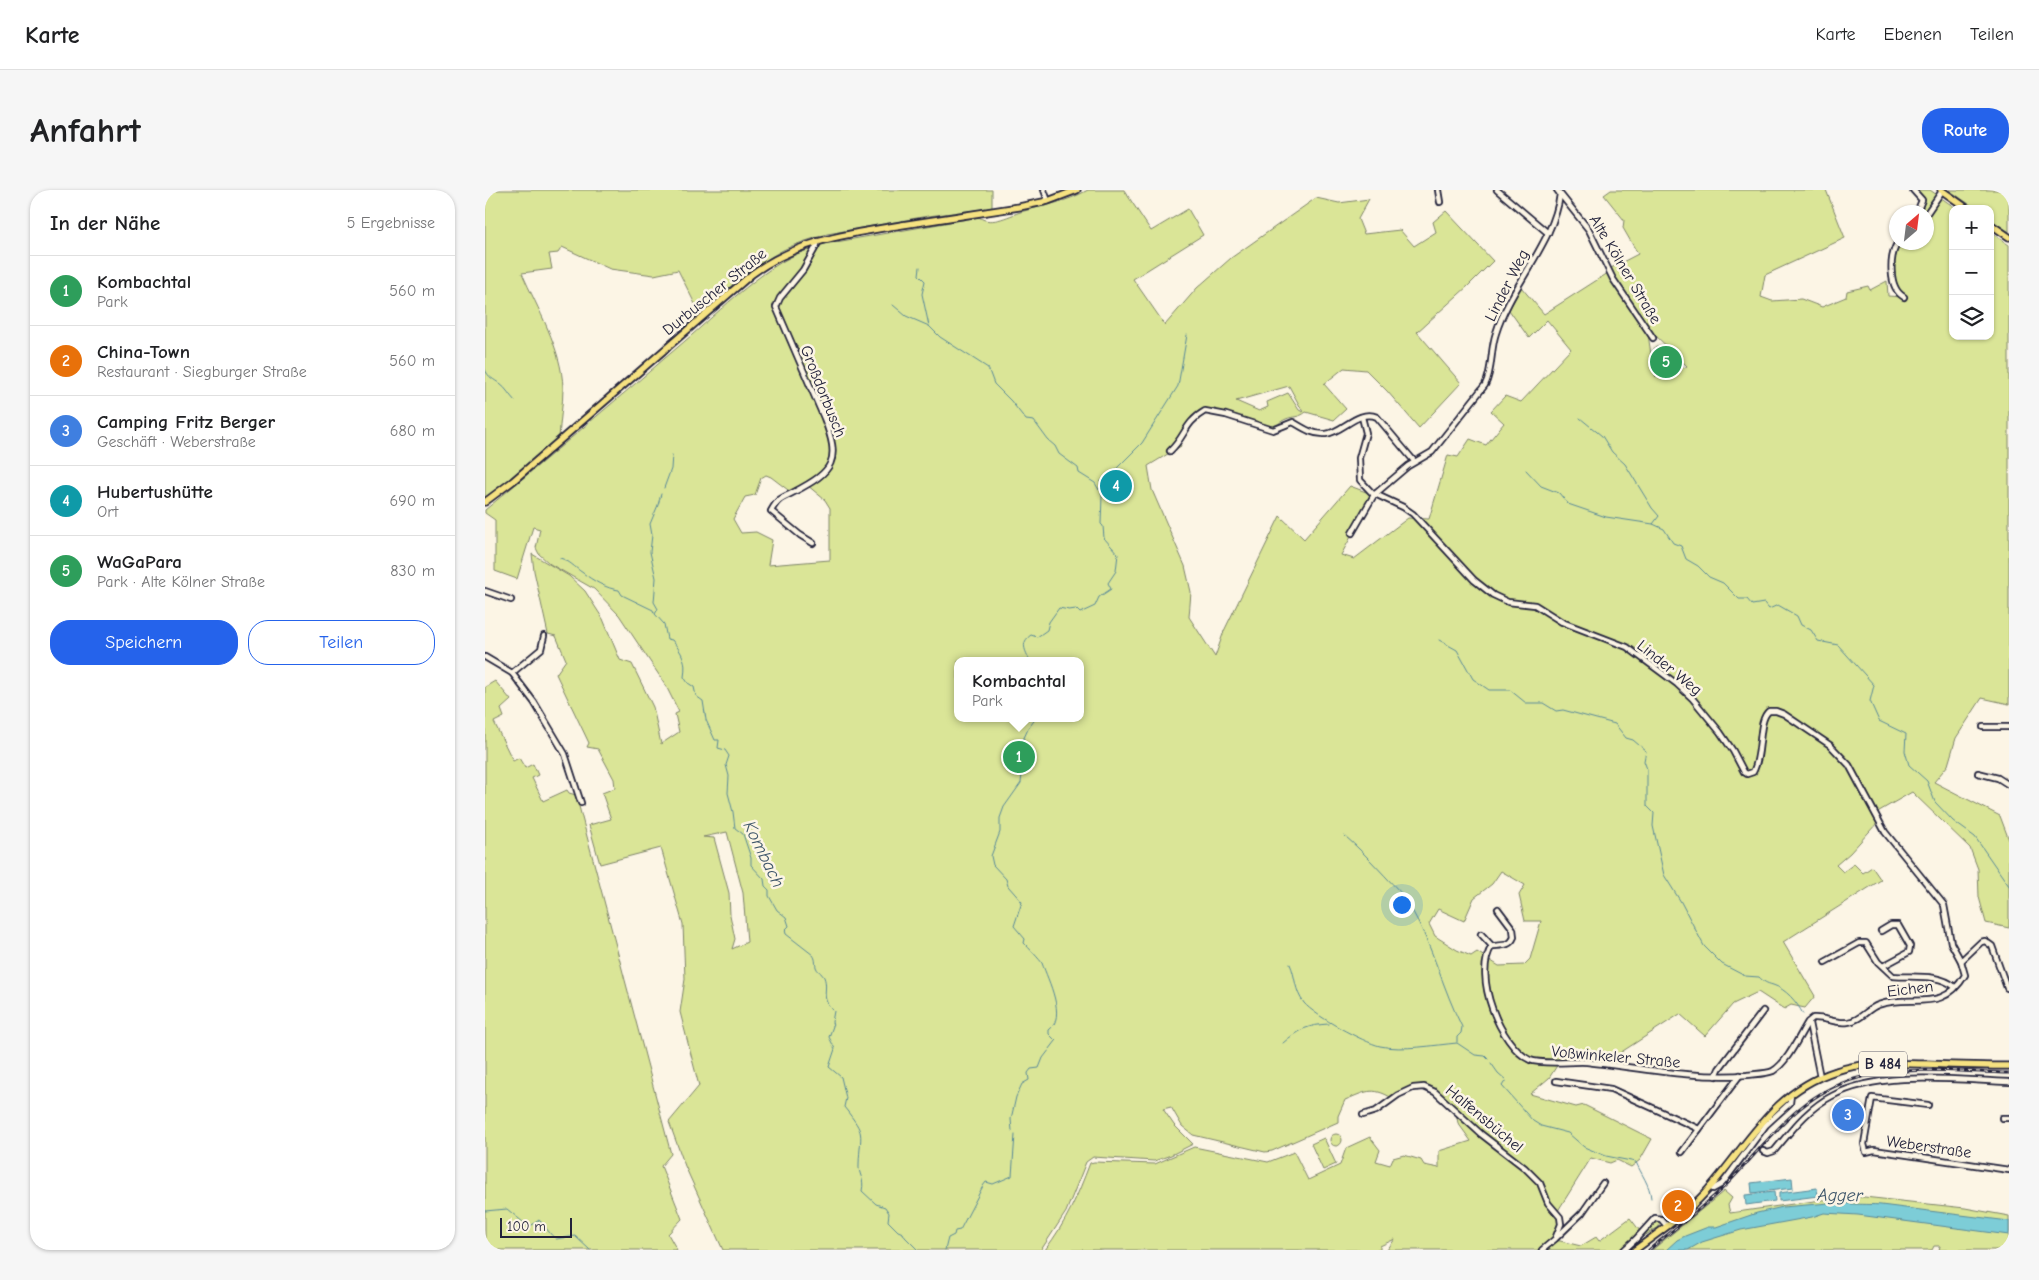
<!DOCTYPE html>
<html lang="de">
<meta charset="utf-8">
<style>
body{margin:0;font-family:"Comic Neue",sans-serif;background:#f6f6f6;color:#202124}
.controls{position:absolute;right:15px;top:15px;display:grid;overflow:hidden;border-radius:10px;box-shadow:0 1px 4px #0004}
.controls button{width:45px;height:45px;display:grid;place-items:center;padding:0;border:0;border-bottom:1px solid #e0e0e0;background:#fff;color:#202124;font:25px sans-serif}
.compass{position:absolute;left:1404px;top:15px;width:45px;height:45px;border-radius:50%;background:#fff;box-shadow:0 1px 4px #0004;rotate:28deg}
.scale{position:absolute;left:15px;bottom:12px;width:72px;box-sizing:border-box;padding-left:5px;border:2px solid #22223b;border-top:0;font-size:14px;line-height:18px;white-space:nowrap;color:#22223b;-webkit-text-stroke:4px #fcf5e5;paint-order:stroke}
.you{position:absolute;left:916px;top:714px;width:18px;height:18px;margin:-12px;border:4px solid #fff;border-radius:50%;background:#1a73e8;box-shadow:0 0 0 8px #1a73e833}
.badge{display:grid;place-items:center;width:32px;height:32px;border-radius:50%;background:#2563eb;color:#fff;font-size:16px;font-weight:700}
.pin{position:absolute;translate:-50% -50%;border:2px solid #fff;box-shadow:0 1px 5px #0006}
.popup{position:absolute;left:469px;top:467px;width:130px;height:65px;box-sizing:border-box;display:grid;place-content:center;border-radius:10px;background:#fff;filter:drop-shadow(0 1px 4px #0005);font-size:16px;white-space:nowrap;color:#757577}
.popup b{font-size:19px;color:#202124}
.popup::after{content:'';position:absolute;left:50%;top:100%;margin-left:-10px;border:10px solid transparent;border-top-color:#fff}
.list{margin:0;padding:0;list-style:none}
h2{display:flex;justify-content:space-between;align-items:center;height:65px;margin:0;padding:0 20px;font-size:21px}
h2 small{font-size:16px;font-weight:400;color:#757577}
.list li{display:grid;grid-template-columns:32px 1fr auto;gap:15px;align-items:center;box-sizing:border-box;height:70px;padding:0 20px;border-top:1px solid #e0e0e0}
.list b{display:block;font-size:19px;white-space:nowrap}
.list p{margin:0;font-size:16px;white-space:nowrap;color:#757577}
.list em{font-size:16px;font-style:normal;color:#757577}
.actions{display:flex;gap:10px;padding:15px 20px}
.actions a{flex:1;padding:11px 0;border:1px solid #2563eb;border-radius:20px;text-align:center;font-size:18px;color:#2563eb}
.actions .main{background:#2563eb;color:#fff}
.icon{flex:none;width:28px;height:28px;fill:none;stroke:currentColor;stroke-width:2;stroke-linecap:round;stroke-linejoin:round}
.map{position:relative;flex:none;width:1524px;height:1060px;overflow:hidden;border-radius:20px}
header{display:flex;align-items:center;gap:30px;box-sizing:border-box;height:70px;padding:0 25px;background:#fff;border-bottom:1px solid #e0e0e0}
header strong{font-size:24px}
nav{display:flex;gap:28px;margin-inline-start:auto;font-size:18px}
.intro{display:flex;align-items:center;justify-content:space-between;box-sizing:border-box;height:120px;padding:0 30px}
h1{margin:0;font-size:35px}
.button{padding:12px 22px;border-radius:20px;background:#2563eb;color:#fff;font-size:18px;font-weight:700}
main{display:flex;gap:30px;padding:0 30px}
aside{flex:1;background:#fff;border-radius:20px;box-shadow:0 1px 4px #0004}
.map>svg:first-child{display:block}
.green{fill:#dae597;stroke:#7e8469;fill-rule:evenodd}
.water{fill:#7dcdd7;stroke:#598999}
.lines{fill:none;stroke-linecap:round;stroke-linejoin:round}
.stream{stroke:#598999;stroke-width:1}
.minor-casing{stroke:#22223b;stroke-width:8}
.major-casing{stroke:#22223b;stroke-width:9}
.minor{stroke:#fcf5e5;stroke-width:4.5}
.major{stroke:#f6e281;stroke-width:5.5}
.rail-casing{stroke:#22223b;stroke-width:3}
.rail{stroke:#fcf5e5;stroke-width:1;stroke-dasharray:4;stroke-linecap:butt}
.labels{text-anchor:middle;stroke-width:5;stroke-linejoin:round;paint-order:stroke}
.shield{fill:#fcf5e5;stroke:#63616e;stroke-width:1}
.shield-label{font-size:15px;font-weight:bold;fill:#22223b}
.street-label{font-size:16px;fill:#22223b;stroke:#fcf5e5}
.water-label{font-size:18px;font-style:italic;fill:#3d556a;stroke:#fcf5e5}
</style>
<header>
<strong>Karte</strong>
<nav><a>Karte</a><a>Ebenen</a><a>Teilen</a></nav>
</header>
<div class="intro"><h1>Anfahrt</h1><a class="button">Route</a></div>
<main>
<aside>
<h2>In der Nähe<small>5 Ergebnisse</small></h2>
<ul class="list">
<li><span class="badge" style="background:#2e9e5b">1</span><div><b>Kombachtal</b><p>Park</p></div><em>560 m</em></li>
<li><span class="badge" style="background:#e8710a">2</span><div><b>China-Town</b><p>Restaurant · Siegburger Straße</p></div><em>560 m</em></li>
<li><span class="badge" style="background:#3f7fe0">3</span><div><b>Camping Fritz Berger</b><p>Geschäft · Weberstraße</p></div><em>680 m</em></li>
<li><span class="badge" style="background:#0f9aa8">4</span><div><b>Hubertushütte</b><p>Ort</p></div><em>690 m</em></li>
<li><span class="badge" style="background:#2e9e5b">5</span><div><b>WaGaPara</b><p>Park · Alte Kölner Straße</p></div><em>830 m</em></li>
</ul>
<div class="actions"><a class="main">Speichern</a><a>Teilen</a></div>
</aside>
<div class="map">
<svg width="1524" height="1060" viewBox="0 0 1524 1060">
<rect width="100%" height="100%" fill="#fcf5e5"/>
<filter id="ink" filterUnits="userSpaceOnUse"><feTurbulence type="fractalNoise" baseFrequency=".02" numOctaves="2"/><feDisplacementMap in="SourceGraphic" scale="10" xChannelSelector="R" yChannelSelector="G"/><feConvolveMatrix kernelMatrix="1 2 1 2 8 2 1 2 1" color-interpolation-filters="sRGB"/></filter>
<g filter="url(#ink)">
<!-- green -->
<g class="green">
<path d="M0 0H507V18L443 26 342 44C327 49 312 53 298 60 268 76 241 101 214 122L193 80 169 85 125 79 77 57 73 63 64 64 67 79 37 83C52 118 77 159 78 198 78 214 75 231 74 248L0 309Z"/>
<path d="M603 0H639L666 41 703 19 718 45 648 89 680 135 712 98 746 68 831 8 854 13 884 9 873 29 879 44 915 40 929 56 951 42 948 32 961 21 1008 71 983 96 932 142 976 193 934 238 902 201 881 180 859 178 839 194 861 219 849 230 821 222C814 228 808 226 801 229 794 232 793 236 785 236L720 221 712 225 694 251 696 256 663 276 667 300 700 376 706 402 704 427 730 467 739 441 795 326 819 349 865 296 889 305 856 365 869 369 923 328 944 329 963 265 973 267 985 249 1001 255 1019 233 1006 221 1020 206 1036 212 1086 159 1062 130 1044 148 1024 120 1036 97 1059 124 1123 83 1163 144 1168 178 1171 187 1169 160 1171 156 1199 178 1202 176 1166 141 1130 87 1126 78 1153 64 1138 38 1139 30 1119 5 1126 0H1341L1360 48 1280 85 1276 107 1287 111 1316 109 1337 117 1361 107 1362 101 1383 96 1385 100 1402 91 1403 106 1417 107 1411 101 1407 78 1412 53 1442 52V22H1432L1437 10 1428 0H1445L1472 19H1468V146H1505V42L1524 55V514L1497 508 1471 548 1463 575 1449 592 1515 626 1524 650V738L1501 733 1494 707 1493 679 1485 658 1427 602 1389 624 1393 632 1365 663 1351 675 1358 682 1369 674 1378 683 1387 677 1396 690 1298 752 1330 806 1320 818 1306 815 1299 819 1273 802 1248 814 1220 846 1195 824 1124 870 1075 871 1064 888 1045 904 1091 917 1099 915 1167 949 1155 970 1146 977 1132 970 1125 973 1106 968 1074 1019C1072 1025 1073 1025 1074 1031 1075 1043 1063 1054 1054 1060H902L910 1049 895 1056V1060H560C582 1031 592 1007 605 973L609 972 670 974 709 957 783 972 809 962 823 990 855 975 861 958 885 947 895 960 891 971 905 975 908 968 919 965 936 970 939 975 954 978V961L986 951 973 933 970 919C944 898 940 885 907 908 887 896 880 902 860 910L853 926V932L787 961 780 962 708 945 697 936 686 917 678 919 689 935 708 954 686 965 669 971 608 967 601 972 581 1022 556 1060H238L200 976 184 932 214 896 195 822 200 789 198 734 176 658 115 674 104 635 126 629 117 603 130 598 129 589 113 559 102 557 104 553 71 484 81 470 71 446 63 444 49 381 47 364 84 386 100 401 118 429 135 470 147 474 168 517 176 554 194 542 190 524 194 522 180 494 134 425 109 399 65 374 54 364 51 358 55 339 48 337 32 389 10 381V330L0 323V320C67 264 134 208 200 151 231 125 288 66 328 59L317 78 319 81 334 55 494 27C507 37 526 24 539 21 564 14 579 13 603 0ZM804 196 818 222 814 220 803 203 782 212 783 217 774 221 751 211ZM281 285 286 287 307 303 322 295 340 310 345 318V370L283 375 287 350 271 342 256 343 248 329 260 307 270 305 276 288ZM473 471H595V528H473ZM242 642 258 703 262 752 247 759 250 749 245 725 244 703 229 648 218 647ZM1016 681 1040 695 1034 705 1040 731H1056L1045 769 1039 775 1014 776 992 762 986 766 972 760 950 746 944 734 953 719 979 731 989 708 1007 694Z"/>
<polygon points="1464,0 1524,0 1524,42 1505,29 1505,19 1491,19"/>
<polygon points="10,491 26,510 16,519 19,527 9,532 28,571 34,568 40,578 48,574 53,585 47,588 58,611 82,600 84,603 91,605 186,964 176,976 197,1029 183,1044 192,1060 0,1060 0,497"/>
<circle cx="851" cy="950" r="6"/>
<polygon points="839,948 851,974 838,980 826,954"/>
<polygon points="1239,1001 1247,1008 1243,1015 1245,1023 1336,1010 1379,1007 1480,1018 1524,1026 1524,1060 1454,1060 1455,1056 1449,1056 1447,1060 1167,1060"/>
<polygon points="1145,1028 1155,1041 1136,1060 1059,1060 1071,1050 1096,1056 1111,1047 1114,1051"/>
<polygon points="1170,1030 1175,1031 1174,1037 1154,1049"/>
</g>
<!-- water -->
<g class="water">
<polygon points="1307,988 1308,998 1267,1003 1266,993"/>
<polygon points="1332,998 1333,1006 1294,1011 1294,1003"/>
<polygon points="1289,1002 1290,1011 1261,1015 1260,1005"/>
<path d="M1356 1012C1360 1015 1388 1014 1396 1015L1524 1031V1045L1373 1025 1339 1023 1327 1027 1256 1040 1217 1052 1203 1060H1181L1192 1050 1200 1046 1223 1037H1231L1272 1023 1298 1017Z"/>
</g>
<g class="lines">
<!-- stream -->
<g class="stream">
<polyline points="435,77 434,85 440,91 437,104 444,136 455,147 503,178 509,194 526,211 541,230 549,231 563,250 570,256 574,264 593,278 594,283 610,293 614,300"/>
<polyline points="408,115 421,126 444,136"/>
<path d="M0 179C3 188 9 189 15 194 21 198 25 206 30 211"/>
<polyline points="1095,228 1117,246 1127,262 1140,274 1167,318 1174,326 1168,334 1179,339 1188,353 1196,356 1201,369 1213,376 1224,387 1238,393 1254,409 1262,409 1267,415 1279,413 1284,419 1293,415 1312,426 1316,435 1326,440 1333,451 1353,455 1389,495 1385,511 1394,531 1421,544 1420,561 1424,575 1442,591 1450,612 1468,631 1490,647 1524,696"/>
<polyline points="1041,280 1056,296 1074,303 1083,314 1121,327 1168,334"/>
<polyline points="179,298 186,279 187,265"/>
<polyline points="614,299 617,296 616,291 627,283 657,253 693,196 702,145"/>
<path d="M176 304 173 315 165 334 167 345 165 362 171 388 169 412 173 419 170 424 179 434 182 449 187 450C197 463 202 470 199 487L203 493 209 497 211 506 218 511 221 530 230 550H234L233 558 240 560 244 566 241 575 244 586 243 603 248 622 250 638 258 644 266 668V675L279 689 280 696 284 700V706L292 720 301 727 304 736 300 740 301 744 328 765C331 769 330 772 331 777 332 781 337 783 339 787 344 800 334 808 349 821L347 832 348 836 344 847 350 859 344 877 356 887 361 908 359 917C382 946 375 941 374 974 373 985 380 988 377 1001L391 1014 400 1017 404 1023 403 1031 413 1041 418 1043 420 1047 433 1060"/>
<path d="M75 368C85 371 89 377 98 383 107 390 122 399 134 400L137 405 168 420 169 423"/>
<path d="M954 450 972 460 988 489 1004 500H1025L1041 513H1058L1071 521 1078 520 1130 534 1141 548 1148 550 1161 561 1159 571 1162 579V616L1169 623 1168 636 1179 685 1196 712 1219 756 1237 774 1260 786 1274 787C1279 792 1281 793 1288 795 1301 799 1312 812 1318 824"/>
<path d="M545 471C540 460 535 453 546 445L552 447 562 440 564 432 574 418 584 420 591 419 595 423 610 416 614 407 626 399 623 393 631 381 633 364 619 348 618 336 616 334 617 306 616 303"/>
<path d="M860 646C883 666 901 688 922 709"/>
<path d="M927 720C948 757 958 799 977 837L976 843 972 847V852"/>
<path d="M805 774C811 787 809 800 819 813 830 826 878 852 895 856 917 861 950 855 972 853L990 865 1000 866 1003 869"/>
<path d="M798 853C814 839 823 835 844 834"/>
<path d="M1006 873 1013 883 1021 890 1017 896 1048 931 1056 936 1083 943 1099 957 1121 966 1151 972C1156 984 1165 995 1166 1008"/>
<path d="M527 941 526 929 531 907 537 894 544 890 543 883 546 879 554 878 558 868 571 851 564 844V840C582 827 563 790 557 773 556 771 543 757 539 753L540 749 529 736 537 712 523 696 521 689 508 675 506 666 515 642V628L519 617 536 593 537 584 529 576V569L539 568V554L538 550 543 539 551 528"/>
<path d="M0 1021 22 1019 44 1037 54 1030C61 1036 63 1043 71 1049L90 1046 105 1060"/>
<polyline points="460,1060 463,1048 469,1045 470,1041 475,1040 498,996 501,992 508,994 527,986 530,945"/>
</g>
<defs>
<g id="minor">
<polyline points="559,0 563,11"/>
<polyline points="953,0 955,12"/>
<polyline points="1012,0 1063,43"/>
<polyline points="1072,0 1104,40 1128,89 1168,148"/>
<polyline points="1428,0 1437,10 1432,22"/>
<polyline points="1442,23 1457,1"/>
<path d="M1413 52C1404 66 1403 98 1419 107"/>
<polyline points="877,227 881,243 874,268 875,290 889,305"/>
<path d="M685 261C701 246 699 233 720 221L741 225 788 240 808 232C818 238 828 245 841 244 858 242 873 219 892 227L929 271"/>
<path d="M890 304 918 317 928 324 989 390 1008 405 1023 412 1050 415 1077 432 1142 457 1192 494 1207 508 1235 542 1248 561 1259 582 1262 584 1268 582C1278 565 1272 530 1284 521H1291L1299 524 1345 555 1364 575 1400 642 1459 715 1466 753 1476 771 1480 785C1457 825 1426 803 1393 815 1382 819 1375 831 1363 832 1351 834 1340 827 1328 828L1323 832C1314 846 1303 872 1288 881 1281 884 1269 884 1262 885 1207 889 1156 878 1102 872 1088 871 1057 875 1045 870 1015 856 987 785 1007 756L996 744"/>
<path d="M867 343 889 305 923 276 947 262 1000 195C1008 180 1005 160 1011 143 1025 97 1070 51 1075 4"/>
<path d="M328 353 315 345 286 321C294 307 296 309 309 302 349 281 356 271 339 228L291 117 295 108 318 80 332 55V51"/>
<polyline points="0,401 26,410"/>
<polyline points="0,467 27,483 49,512 80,564 96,613"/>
<polyline points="27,483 56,459 59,446"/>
<polyline points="1498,537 1524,537"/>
<polyline points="1493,583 1513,588 1524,595"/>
<polyline points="1396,741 1406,735 1413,735 1425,756 1424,762 1398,776"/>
<path d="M1007 756C1016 755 1025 757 1029 747L1028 739 1013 719"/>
<polyline points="1476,771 1496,752 1500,751 1507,756 1522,798"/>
<path d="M1340 772 1374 753H1381L1393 772 1408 786C1428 788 1453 783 1470 797"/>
<polyline points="1324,833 1335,887"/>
<polyline points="1231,886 1234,879 1278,821"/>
<polyline points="1071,891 1126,899 1214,939"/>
<polyline points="1443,915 1387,908 1379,954 1381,962 1389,960 1524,980"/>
<polyline points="878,925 891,921 913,905 928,898 939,897 950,902 996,944 1040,978 1055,993 1063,1013 1075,1027 1076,1034 1070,1049 1057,1060"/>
<polyline points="1517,928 1524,928"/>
<path d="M1278 961 1283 963 1289 961C1306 941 1323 918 1347 906 1396 880 1470 890 1524 892"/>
<polyline points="1197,962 1255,885"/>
<polyline points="1225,997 1228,999 1237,994 1281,935 1305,913 1306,905"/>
<polyline points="1071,1048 1097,1023 1118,993"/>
<polyline points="1139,1060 1151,1049 1170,1028 1176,1029 1182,1036"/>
</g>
<g id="major">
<polyline points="1456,0 1483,19"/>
<polyline points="1505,34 1524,47"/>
<path d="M0 312 28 291 267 84C314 50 362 44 417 35 456 29 495 23 534 17L563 11 592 0"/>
<path d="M1150 1060C1174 1042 1200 1025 1220 1003 1263 956 1286 902 1351 881 1379 871 1411 874 1441 874 1468 875 1496 876 1524 876"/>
</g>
</defs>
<!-- minor casing -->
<use href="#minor" class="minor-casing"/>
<!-- major casing -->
<use href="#major" class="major-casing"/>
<!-- minor -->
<use href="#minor" class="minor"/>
<!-- major -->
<use href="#major" class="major"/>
<defs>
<path id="rail" d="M1164 1060C1190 1038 1218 1018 1242 994 1283 953 1312 904 1373 888 1421 875 1474 882 1524 883"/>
</defs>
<!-- rail casing -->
<use href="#rail" class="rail-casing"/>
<!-- rail -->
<use href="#rail" class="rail"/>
</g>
</g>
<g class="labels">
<!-- shield labels -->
<rect class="shield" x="1374" y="861.5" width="48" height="25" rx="4"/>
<g class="shield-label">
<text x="1398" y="879">B 484</text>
</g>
<!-- street labels -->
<g class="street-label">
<text transform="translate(1141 79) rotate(59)" y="6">Alte Kölner Straße</text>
<text transform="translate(1021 95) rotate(-63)" y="6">Linder Weg</text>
<text transform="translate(229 101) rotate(-39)" y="6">Durbuscher Straße</text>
<text transform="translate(339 201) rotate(68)" y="6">Großdorbusch</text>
<text transform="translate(1185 477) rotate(39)" y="6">Linder Weg</text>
<text transform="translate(1425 798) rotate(-7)" y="6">Eichen</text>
<text transform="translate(1131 866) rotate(5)" y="6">Voßwinkeler Straße</text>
<text transform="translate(1000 928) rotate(40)" y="6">Halfensbüchel</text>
<text transform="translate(1444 956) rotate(8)" y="6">Weberstraße</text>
</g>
<!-- water labels -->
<g class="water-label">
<text transform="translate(279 664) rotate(64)" y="6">Kombach</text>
<text transform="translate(1355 1005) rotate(1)" y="6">Agger</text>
</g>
</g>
</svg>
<div class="controls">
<button>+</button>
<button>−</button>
<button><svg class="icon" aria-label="layers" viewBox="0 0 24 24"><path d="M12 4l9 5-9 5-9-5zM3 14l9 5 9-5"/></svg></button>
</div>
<svg class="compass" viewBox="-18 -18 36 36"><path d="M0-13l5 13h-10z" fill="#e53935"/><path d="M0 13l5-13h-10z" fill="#757577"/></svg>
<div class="scale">100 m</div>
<div class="you"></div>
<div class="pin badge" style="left:534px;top:567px;background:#2e9e5b">1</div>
<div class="popup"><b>Kombachtal</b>Park</div>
<div class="pin badge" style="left:1193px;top:1016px;background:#e8710a">2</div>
<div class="pin badge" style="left:1363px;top:925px;background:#3f7fe0">3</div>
<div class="pin badge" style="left:631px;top:296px;background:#0f9aa8">4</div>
<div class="pin badge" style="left:1181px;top:172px;background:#2e9e5b">5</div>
</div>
</main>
